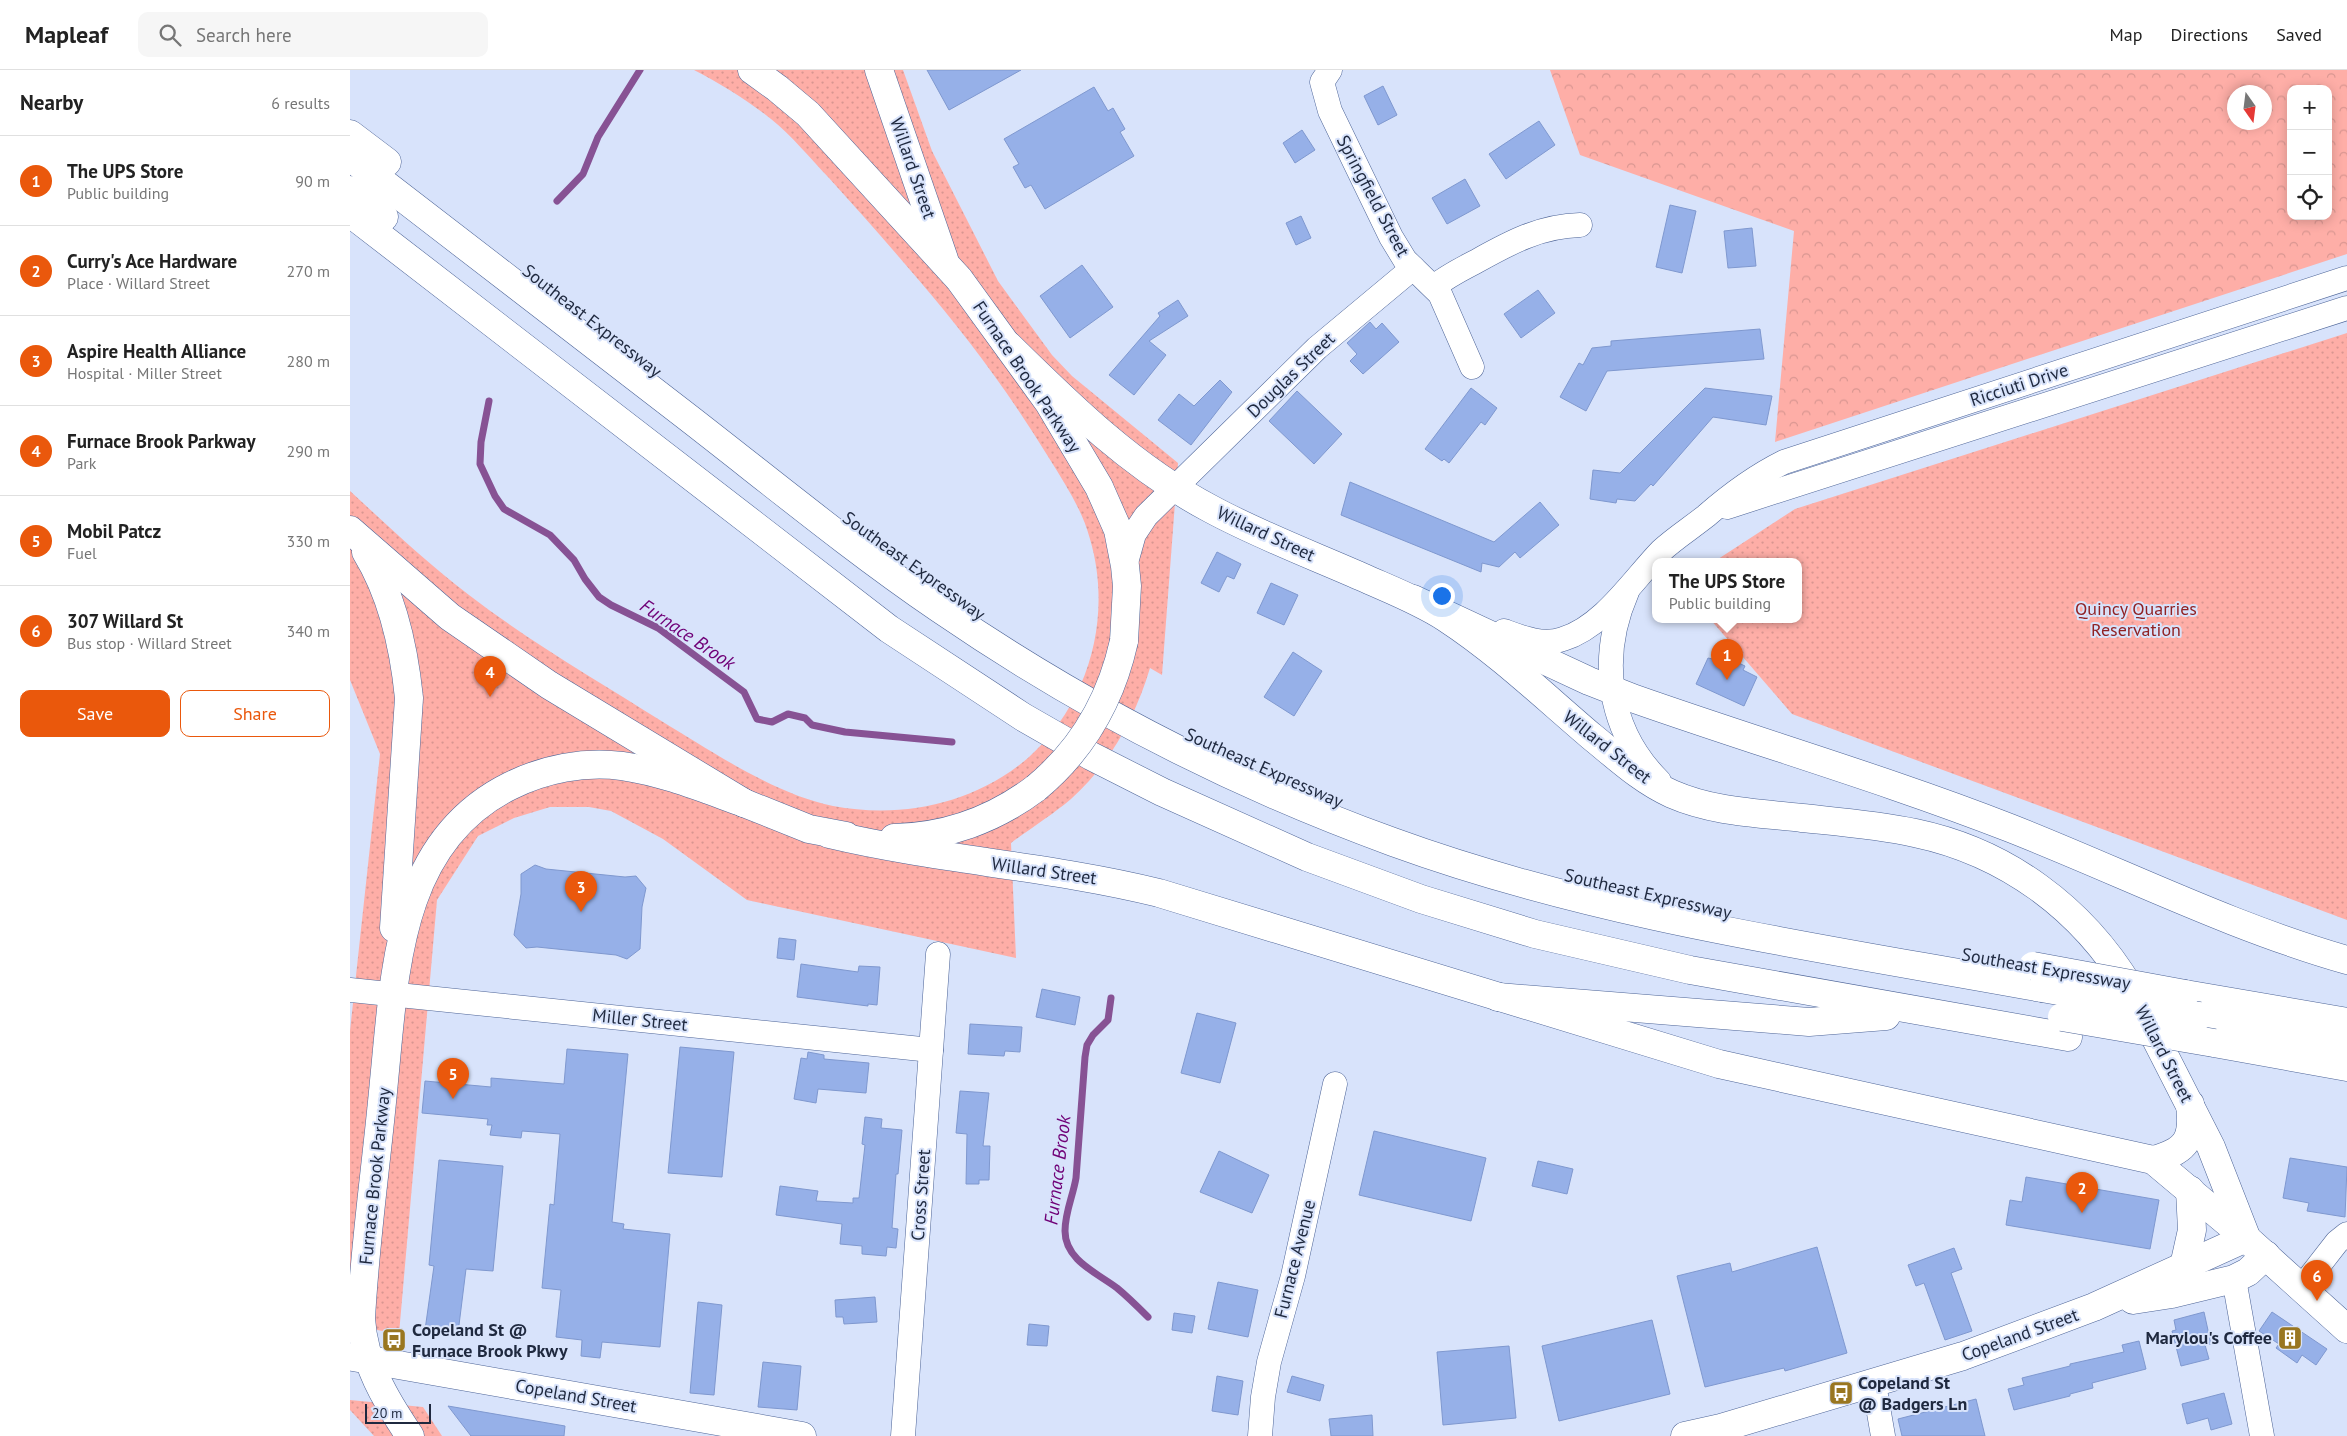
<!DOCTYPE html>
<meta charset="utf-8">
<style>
body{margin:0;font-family:"PT Sans",sans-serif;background:#f6f6f6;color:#222}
.controls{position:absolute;right:15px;top:15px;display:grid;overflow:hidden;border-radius:10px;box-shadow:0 2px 12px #0003}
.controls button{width:45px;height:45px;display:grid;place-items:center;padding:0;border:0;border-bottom:1px solid #e0e0e0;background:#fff;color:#222;font:25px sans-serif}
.compass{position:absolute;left:1877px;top:15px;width:45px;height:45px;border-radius:50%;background:#fff;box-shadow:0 2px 12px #0003;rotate:166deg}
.scale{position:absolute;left:15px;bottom:12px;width:66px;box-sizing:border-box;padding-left:5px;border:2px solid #1f293f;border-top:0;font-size:14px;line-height:18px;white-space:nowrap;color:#1f293f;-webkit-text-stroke:4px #d8e3fb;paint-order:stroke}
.you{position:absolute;left:1091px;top:525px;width:18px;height:18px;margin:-12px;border:4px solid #fff;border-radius:50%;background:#1a73e8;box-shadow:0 0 0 8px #1a73e833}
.badge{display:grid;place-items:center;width:32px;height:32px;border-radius:50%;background:#ea580c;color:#fff;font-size:16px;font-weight:700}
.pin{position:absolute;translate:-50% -41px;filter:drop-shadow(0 1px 2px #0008)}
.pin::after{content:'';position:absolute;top:26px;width:18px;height:15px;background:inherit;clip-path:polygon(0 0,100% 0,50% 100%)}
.popup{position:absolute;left:1302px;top:488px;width:150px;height:65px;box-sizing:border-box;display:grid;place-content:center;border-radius:10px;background:#fff;filter:drop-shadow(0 1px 4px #0005);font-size:16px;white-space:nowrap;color:#767676}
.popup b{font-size:19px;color:#222}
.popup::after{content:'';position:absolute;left:50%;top:100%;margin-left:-10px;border:10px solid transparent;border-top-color:#fff}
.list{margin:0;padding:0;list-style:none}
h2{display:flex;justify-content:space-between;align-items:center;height:65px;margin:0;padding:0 20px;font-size:21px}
h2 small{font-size:16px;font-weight:400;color:#767676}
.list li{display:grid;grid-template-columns:32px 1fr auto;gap:15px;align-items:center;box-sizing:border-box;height:90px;padding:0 20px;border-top:1px solid #e0e0e0}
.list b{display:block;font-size:19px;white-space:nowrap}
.list p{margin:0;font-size:16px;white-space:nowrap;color:#767676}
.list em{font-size:16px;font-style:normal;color:#767676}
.actions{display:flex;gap:10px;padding:15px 20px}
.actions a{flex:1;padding:11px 0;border:1px solid #ea580c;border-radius:10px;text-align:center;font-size:18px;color:#ea580c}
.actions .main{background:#ea580c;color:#fff}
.icon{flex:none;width:28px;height:28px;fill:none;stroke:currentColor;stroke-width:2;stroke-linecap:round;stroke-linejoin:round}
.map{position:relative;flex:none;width:1997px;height:1366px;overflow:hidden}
header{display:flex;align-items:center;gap:30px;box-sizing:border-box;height:70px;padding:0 25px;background:#fff;border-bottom:1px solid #e0e0e0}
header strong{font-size:24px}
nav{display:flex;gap:28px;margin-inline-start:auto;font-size:18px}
.search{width:350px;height:45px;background:#f6f6f6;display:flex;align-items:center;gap:12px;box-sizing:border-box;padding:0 18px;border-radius:10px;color:#767676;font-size:19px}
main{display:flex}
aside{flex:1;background:#fff}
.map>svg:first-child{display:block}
.green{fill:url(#green-dots)}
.forest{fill:url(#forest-crowns);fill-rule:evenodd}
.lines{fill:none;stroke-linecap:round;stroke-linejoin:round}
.stream{stroke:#875294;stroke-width:7}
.building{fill:#96b0e8;stroke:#7f98cf}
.street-casing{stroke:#4d6497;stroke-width:25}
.secondary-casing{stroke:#4d6497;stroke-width:29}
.highway-casing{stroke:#4d6497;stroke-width:29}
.street{stroke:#fff;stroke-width:24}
.secondary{stroke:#fff;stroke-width:28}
.highway{stroke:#fff;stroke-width:28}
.secondary-bridge-casing{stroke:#4d6497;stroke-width:29;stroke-linecap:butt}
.highway-bridge-casing{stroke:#4d6497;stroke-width:29;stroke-linecap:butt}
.secondary-bridge{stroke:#fff;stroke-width:28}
.highway-bridge{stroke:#fff;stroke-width:28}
.labels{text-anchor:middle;stroke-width:4;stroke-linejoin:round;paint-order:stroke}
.street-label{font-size:18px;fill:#1f293f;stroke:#d8e3fb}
.park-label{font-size:18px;fill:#902224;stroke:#d8e3fb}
.poi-label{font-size:18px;font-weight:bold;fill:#1f293f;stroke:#d8e3fb;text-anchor:start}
.water-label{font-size:19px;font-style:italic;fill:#6f0077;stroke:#d8e3fb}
</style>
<header>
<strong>Mapleaf</strong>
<div class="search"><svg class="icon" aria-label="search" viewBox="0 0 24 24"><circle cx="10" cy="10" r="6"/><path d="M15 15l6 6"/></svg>Search here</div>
<nav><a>Map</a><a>Directions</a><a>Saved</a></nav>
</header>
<main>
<aside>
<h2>Nearby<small>6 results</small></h2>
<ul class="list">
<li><span class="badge">1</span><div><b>The UPS Store</b><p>Public building</p></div><em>90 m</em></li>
<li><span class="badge">2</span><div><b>Curry's Ace Hardware</b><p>Place · Willard Street</p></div><em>270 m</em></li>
<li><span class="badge">3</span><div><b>Aspire Health Alliance</b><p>Hospital · Miller Street</p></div><em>280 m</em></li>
<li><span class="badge">4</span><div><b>Furnace Brook Parkway</b><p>Park</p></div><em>290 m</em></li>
<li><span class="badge">5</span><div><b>Mobil Patcz</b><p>Fuel</p></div><em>330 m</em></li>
<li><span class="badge">6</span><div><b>307 Willard St</b><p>Bus stop · Willard Street</p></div><em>340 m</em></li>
</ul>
<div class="actions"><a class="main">Save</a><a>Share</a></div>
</aside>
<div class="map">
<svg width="1997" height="1366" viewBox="0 0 1997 1366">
<defs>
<pattern id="green-dots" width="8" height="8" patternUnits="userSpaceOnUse" patternTransform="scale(1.25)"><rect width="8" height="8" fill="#feaea7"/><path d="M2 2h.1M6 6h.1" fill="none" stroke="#d99691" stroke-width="1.8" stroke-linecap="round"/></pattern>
<pattern id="forest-crowns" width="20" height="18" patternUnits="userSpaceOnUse" patternTransform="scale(1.25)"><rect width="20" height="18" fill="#feaea7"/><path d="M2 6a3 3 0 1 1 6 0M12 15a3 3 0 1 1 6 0" fill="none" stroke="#d99691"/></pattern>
</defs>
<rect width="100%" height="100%" fill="#d8e3fb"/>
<!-- green -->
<g class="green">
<path d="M344 0H553L582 81 648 211 702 285 722 306 828 393 812 605 800 598C785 648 760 694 721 729 702 745 681 758 661 773L666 888 397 830 313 769 261 741 239 737H200L164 748 128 766 87 830 49 1264 0 1255V961L30 684 0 610V421C39 457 77 493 119 525 180 572 248 611 313 652 363 682 426 725 483 736 552 749 624 734 678 688 739 634 763 547 740 469 732 439 715 414 699 388 660 324 616 265 567 208 538 174 509 141 479 108 460 88 442 66 421 49 397 30 371 14 344 0Z"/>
<polygon points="1997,263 1997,850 1442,644 1360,549 1448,549 1448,491 1365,491 1445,439"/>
<polygon points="0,1330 73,1337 92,1366 24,1366 0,1340"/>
</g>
<!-- forest -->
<path class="forest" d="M1200 0H1997V184L1425 372 1444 161 1230 85ZM1941 19H1978V146H1941ZM1884 22H1914V52H1884Z"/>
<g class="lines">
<!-- stream -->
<g class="stream">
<polyline points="207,131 233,104 248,67 290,0"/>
<polyline points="139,331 131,372 130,394 145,426 154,439 200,465 224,490 235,509 249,527 261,535 308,558 394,622 407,649 422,652 438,644 455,648 462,655 495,662 602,672"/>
<path d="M761 928 758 950 743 965 737 975 735 987 726 1108C723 1126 715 1142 715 1161 715 1190 747 1203 767 1218 778 1227 788 1237 798 1247"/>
</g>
</g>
<!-- building -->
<g class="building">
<polygon points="577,0 671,0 599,40"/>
<polygon points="1033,16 1047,45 1028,55 1014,26"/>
<polygon points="744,17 758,41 763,38 775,59 770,62 784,86 695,139 681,115 675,118 663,97 669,94 654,69"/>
<polygon points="1189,51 1205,75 1156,109 1139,84"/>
<polygon points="952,60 965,80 945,93 933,73"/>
<polygon points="1115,109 1130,136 1097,154 1082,128"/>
<polygon points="1320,135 1346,141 1332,203 1306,197"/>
<polygon points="951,146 961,168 946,175 936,153"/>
<polygon points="1402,158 1406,196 1378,198 1374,161"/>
<polygon points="732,195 763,237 720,268 690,226"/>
<polygon points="1188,220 1205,243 1171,268 1154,244"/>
<polygon points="828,230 838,246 799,271 816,285 784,325 759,305 810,246 808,243"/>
<polygon points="1020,252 1026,259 1032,253 1049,272 1013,304 1000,291 1007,284 997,273"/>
<polygon points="1410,259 1414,289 1257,301 1236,341 1210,327 1229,293 1233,295 1242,278 1261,276 1261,271"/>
<polygon points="870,310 882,322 841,375 808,350 829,324 844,336"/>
<polygon points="1121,318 1147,338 1135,355 1131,352 1099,393 1094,389 1092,391 1075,379"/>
<polygon points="1355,318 1422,326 1416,355 1363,347 1303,416 1301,414 1285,431 1267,429 1266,433 1240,429 1243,400 1270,403"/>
<polygon points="947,321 992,364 964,394 919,351"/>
<polygon points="1000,412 1144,472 1190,432 1209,455 1170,488 1165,482 1149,497 1132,493 1131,502 991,445"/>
<polygon points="867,482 891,494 884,509 877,506 869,522 851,513"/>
<polygon points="921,513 948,525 934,555 907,543"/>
<polygon points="943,582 972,601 944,646 914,627"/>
<polygon points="1374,586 1395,596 1393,600 1407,607 1394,636 1346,614 1358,588 1372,591"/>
<polygon points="185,795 196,799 275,807 286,806 296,818 292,837 290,879 277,889 266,885 187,877 176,878 164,865 171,824 171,804"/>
<polygon points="429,868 446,870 444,890 427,888"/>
<polygon points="451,894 508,902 509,896 530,897 527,935 518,934 518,936 447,927"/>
<polygon points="692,919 730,927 725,955 686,947"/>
<polygon points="847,943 886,953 870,1013 831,1003"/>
<polygon points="620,954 672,957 670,982 655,981 654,986 618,984"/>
<polygon points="330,977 384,982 372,1107 318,1103"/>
<polygon points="217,979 278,984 262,1152 274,1154 273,1159 320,1164 310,1277 252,1272 250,1288 231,1286 232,1270 206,1267 211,1220 192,1218 200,1134 204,1135 210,1064 172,1061 171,1068 140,1065 142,1055 137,1055 138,1049 72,1043 75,1011 141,1017 141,1008 214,1014"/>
<polygon points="458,982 474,985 474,989 519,993 516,1023 468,1019 466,1033 444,1029 451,988 457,989"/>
<polygon points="610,1021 639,1023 633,1076 640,1076 639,1110 629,1110 629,1114 616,1114 617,1064 606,1063"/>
<polygon points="515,1047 532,1049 531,1058 552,1060 548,1104 546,1104 542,1158 548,1159 546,1178 537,1177 536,1186 512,1184 512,1176 490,1174 492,1154 426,1145 430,1116 468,1121 466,1131 503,1133 503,1128 509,1128 515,1075 512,1074"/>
<polygon points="1024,1061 1136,1088 1121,1151 1009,1125"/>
<polygon points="869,1081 919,1105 902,1143 850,1122"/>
<polygon points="1940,1088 1997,1097 1995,1147 1957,1141 1959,1133 1933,1128"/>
<polygon points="89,1090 153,1096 143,1201 116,1199 108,1263 75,1260 84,1196 79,1195"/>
<polygon points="1188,1091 1223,1099 1217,1124 1182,1116"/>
<polygon points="1676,1107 1809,1130 1800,1179 1656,1155 1660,1130 1672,1132"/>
<polygon points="1467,1177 1497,1283 1435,1301 1434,1298 1355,1317 1327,1206 1380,1193 1382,1202"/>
<polygon points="1604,1178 1612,1199 1601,1203 1622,1261 1595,1270 1574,1213 1566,1216 1558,1195"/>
<polygon points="868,1212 908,1220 898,1267 858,1259"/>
<polygon points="525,1227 527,1252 494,1254 493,1247 486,1247 485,1230"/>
<polygon points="348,1232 372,1235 364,1325 340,1323"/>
<polygon points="1854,1242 1861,1274 1855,1275 1859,1289 1831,1296 1822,1261 1826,1260 1824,1250"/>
<polygon points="1922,1242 1977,1279 1966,1295 1952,1285 1947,1293 1926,1278 1929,1274 1909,1261"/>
<polygon points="824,1243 845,1246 842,1263 822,1260"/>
<polygon points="1302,1250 1320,1324 1209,1351 1192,1276"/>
<polygon points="679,1254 699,1256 697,1276 677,1275"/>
<polygon points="1789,1271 1796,1299 1742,1313 1743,1318 1720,1324 1720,1326 1664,1340 1658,1319 1674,1315 1672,1308 1720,1296 1720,1294 1774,1282 1772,1275"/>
<polygon points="1159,1276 1166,1348 1093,1355 1087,1282"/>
<polygon points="413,1292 451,1296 447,1340 408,1337"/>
<polygon points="867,1306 893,1311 888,1345 862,1341"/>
<polygon points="942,1306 974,1315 970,1331 937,1322"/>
<polygon points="1874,1323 1882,1354 1861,1360 1858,1348 1837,1354 1832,1334"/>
<polygon points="1626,1329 1635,1366 1552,1366 1548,1349"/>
<polygon points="98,1336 215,1356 214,1366 121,1366"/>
<polygon points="1022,1345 1023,1366 981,1366 979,1349"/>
</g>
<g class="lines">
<defs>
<g id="street">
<polyline points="980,0 972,12 980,41 1041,167 1055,190 1090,224 1122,297"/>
<path d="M1084 217C1097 206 1112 199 1127 191 1161 172 1191 156 1230 155"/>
<polyline points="1377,437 1997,238"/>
<polyline points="775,496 784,464 796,446 967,278 1063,198"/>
<path d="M1277 522C1248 588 1258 660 1309 711"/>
<path d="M1154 561C1173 568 1193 576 1213 569 1253 557 1283 510 1311 481 1325 468 1341 458 1356 446 1380 425 1404 407 1434 392L1997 208"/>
<polyline points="0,920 581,980"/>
<polyline points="1884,1209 1912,1366"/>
<polyline points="1952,1217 1987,1172 1997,1164"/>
<polyline points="1524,1314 1533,1366"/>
<polyline points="553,1366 588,884"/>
<polyline points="910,1366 913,1327 919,1292 943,1206 985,1014"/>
</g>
<g id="secondary">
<polyline points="402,0 427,18 458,44 609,209 699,333 749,417 768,460 775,496 777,516 774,571"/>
<polyline points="529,0 594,189"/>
<path d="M659 276C721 337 783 398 861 439 909 465 962 485 1012 507 1041 520 1070 531 1096 548 1148 582 1194 626 1241 666 1267 687 1291 710 1322 724 1363 742 1408 743 1452 748 1490 752 1528 755 1565 763 1656 782 1732 838 1780 918L1861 1077 1895 1164"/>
<polyline points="0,460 100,547 199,615 394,733 459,759 496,766"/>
<path d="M16 482C43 526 54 578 59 628L44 858"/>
<path d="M479 764C588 790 700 796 809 823L1369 994 1803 1090 1896 1168 1997 1259"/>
<path d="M544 768C596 767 645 749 686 718"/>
<path d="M1803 1090C1838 1081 1844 1068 1840 1034"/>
<polyline points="1834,1196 1842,1160 1840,1120"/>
<polyline points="1783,1230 1822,1224 1884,1209 1898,1202 1916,1185"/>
<polyline points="3,1287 452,1366"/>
<path d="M60 1366C35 1329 14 1294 11 1249 15 1170 27 1090 34 1011 45 902 47 772 160 716 194 699 234 691 272 696 314 702 355 719 394 733"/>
<polyline points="1335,1366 1371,1358 1613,1286 1744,1237 1896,1168"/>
</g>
<g id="highway">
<polyline points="0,64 37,92"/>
<path d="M0 87C112 173 224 260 336 346 420 411 502 479 590 539 730 635 883 714 1043 772 1252 848 1474 878 1692 918"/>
<polyline points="0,120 34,147"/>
<polyline points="0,143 539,559 673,647 741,686 812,722 957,787 1071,829 1185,864 1340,900 1718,967"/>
<path d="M1063 529 1239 611 1285 629C1410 673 1537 710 1660 758 1772 802 1881 857 1997 890"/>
<polyline points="1835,924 1997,952"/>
<polyline points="1148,927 1459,952 1536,946"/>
<polyline points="1849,946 1997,972"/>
<polyline points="1864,973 1997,997"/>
</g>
</defs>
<!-- street casing -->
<use href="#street" class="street-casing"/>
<!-- secondary casing -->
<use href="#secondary" class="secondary-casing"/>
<!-- highway casing -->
<use href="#highway" class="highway-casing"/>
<!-- street -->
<use href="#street" class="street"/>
<!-- secondary -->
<use href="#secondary" class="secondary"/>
<!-- highway -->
<use href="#highway" class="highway"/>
<defs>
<path id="secondary-bridge" d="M686 718C733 679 761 630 774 571"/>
<g id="highway-bridge">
<polyline points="1683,896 1835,924"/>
<polyline points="1692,918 1849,946"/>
<polyline points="1712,947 1864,973"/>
</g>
</defs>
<!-- secondary-bridge casing -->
<use href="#secondary-bridge" class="secondary-bridge-casing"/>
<!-- highway-bridge casing -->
<use href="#highway-bridge" class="highway-bridge-casing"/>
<!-- secondary-bridge -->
<use href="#secondary-bridge" class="secondary-bridge"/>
<!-- highway-bridge -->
<use href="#highway-bridge" class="highway-bridge"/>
</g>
<!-- icons -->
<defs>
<symbol id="building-square" viewBox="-11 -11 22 22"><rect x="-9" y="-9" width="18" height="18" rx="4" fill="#997620" stroke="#d8e3fb"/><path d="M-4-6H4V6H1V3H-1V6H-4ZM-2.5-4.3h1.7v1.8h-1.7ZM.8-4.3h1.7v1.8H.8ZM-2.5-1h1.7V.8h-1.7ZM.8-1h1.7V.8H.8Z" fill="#fff"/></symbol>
<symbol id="bus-square" viewBox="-11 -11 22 22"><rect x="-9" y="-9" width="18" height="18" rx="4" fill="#997620" stroke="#d8e3fb"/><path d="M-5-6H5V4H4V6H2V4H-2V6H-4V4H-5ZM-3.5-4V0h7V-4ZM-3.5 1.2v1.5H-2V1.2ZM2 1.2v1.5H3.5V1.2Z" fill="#fff"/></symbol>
</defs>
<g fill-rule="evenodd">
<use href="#building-square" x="1926" y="1254" width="28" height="28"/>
<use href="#bus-square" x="30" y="1256" width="28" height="28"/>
<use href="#bus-square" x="1477" y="1309" width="28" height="28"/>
</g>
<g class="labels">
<!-- street labels -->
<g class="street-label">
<text transform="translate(563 98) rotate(71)" y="6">Willard Street</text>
<text transform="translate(1023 126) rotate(62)" y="6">Springfield Street</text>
<text transform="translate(242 251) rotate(38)" y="6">Southeast Expressway</text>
<text transform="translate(941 305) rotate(-44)" y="6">Douglas Street</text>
<text transform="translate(677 307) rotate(56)" y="6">Furnace Brook Parkway</text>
<text transform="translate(1669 315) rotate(-18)" y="6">Ricciuti Drive</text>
<text transform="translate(916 464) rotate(25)" y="6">Willard Street</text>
<text transform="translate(564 496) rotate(36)" y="6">Southeast Expressway</text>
<text transform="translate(1257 677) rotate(38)" y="6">Willard Street</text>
<text transform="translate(914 698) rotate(24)" y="6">Southeast Expressway</text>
<text transform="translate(694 801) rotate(8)" y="6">Willard Street</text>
<text transform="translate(1298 824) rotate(13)" y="6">Southeast Expressway</text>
<text transform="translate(1696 899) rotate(10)" y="6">Southeast Expressway</text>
<text transform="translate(290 950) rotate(6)" y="6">Miller Street</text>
<text transform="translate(1814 984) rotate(63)" y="6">Willard Street</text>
<text transform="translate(25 1106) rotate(-84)" y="6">Furnace Brook Parkway</text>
<text transform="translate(571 1125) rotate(-86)" y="6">Cross Street</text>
<text transform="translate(945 1189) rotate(-76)" y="6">Furnace Avenue</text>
<text transform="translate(1670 1265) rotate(-20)" y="6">Copeland Street</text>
<text transform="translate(226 1326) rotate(10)" y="6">Copeland Street</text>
</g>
<!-- park labels -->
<g class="park-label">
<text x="1786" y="545">Quincy Quarries<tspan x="1786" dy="21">Reservation</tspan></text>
</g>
<!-- poi labels -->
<g class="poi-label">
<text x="62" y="1266">Copeland St @<tspan x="62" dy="21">Furnace Brook Pkwy</tspan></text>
<text x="1922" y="1274" text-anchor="end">Marylou's Coffee</text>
<text x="1508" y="1319">Copeland St<tspan x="1508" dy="21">@ Badgers Ln</tspan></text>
</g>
<!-- water labels -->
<g class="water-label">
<text transform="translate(338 564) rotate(34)" y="7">Furnace Brook</text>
<text transform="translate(707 1100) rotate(-83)" y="7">Furnace Brook</text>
</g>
</g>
</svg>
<div class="controls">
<button>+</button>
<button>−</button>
<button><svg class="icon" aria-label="locate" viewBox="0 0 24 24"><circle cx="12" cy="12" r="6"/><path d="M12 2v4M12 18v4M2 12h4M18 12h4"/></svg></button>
</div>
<svg class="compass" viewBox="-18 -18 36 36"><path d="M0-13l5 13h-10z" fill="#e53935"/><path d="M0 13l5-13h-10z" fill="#767676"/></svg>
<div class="scale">20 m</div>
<div class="you"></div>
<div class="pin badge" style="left:1377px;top:610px">1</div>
<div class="popup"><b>The UPS Store</b>Public building</div>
<div class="pin badge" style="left:1732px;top:1143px">2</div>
<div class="pin badge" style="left:231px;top:842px">3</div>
<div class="pin badge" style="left:140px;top:627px">4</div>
<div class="pin badge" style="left:103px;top:1029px">5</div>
<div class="pin badge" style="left:1967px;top:1231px">6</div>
</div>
</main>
